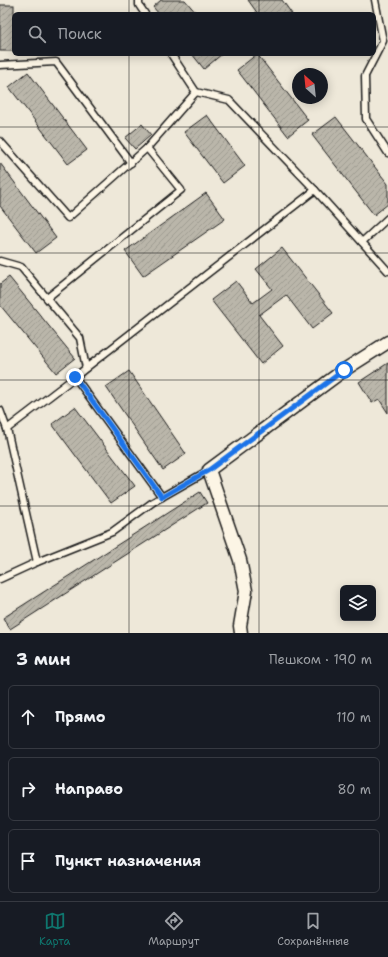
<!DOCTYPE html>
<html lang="ru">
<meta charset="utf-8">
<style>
body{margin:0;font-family:"Shantell Sans",sans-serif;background:#20242c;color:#f1f3f6}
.controls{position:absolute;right:12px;bottom:12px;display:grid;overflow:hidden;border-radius:6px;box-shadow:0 2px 10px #0003}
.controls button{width:36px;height:36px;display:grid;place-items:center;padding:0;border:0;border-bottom:1px solid #363941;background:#171b24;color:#f1f3f6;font:20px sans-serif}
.compass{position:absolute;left:292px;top:68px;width:36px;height:36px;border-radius:50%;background:#171b24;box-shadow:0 2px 10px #0003;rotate:333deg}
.stop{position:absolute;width:12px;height:12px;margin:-9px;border:3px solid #1a73e8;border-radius:50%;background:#fff}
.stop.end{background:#1a73e8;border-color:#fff;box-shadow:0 1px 4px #0008}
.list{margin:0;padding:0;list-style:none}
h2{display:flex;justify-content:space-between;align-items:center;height:52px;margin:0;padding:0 16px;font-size:17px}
h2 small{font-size:13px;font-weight:400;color:#9ea1a6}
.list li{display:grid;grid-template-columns:26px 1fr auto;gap:12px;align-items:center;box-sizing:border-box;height:64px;margin:0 8px 8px;padding:0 8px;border:1px solid #363941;border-radius:6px}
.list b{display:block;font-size:15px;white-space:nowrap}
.list em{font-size:13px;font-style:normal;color:#9ea1a6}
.icon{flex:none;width:22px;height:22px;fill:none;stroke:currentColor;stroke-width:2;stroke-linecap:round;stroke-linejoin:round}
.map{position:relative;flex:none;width:388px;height:633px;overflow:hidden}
.search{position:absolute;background:#171b24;box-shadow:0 2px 10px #0003;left:12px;right:12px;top:12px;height:44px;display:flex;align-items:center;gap:10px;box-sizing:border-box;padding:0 14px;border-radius:6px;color:#9ea1a6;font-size:15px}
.sheet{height:268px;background:#171b24}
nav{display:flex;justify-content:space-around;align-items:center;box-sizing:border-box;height:56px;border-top:1px solid #363941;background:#171b24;font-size:11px;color:#9ea1a6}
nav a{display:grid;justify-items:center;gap:2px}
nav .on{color:#0f766e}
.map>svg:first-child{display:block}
.building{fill:url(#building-hatch);stroke:#1c1c1c}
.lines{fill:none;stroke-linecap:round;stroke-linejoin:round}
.lane-casing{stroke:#1c1c1c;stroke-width:9}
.street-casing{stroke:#1c1c1c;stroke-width:15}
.lane{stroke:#fcf5e5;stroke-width:6}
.street{stroke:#fcf5e5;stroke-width:12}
.route{stroke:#1a73e8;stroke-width:5}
.grid{fill:none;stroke:#1c1c1c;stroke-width:1;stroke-opacity:0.55}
</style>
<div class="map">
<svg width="388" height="633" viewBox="0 0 388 633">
<defs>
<pattern id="building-hatch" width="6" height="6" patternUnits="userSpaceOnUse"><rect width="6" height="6" fill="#bab6aa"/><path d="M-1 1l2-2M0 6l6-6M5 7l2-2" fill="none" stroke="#9f9c92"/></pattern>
</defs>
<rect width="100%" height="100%" fill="#eee8d9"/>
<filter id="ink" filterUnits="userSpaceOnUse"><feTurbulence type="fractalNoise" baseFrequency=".025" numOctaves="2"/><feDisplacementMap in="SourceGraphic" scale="8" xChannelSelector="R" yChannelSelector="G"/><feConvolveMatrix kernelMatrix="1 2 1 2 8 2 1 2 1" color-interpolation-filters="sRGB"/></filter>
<g filter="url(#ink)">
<!-- building -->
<g class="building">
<polygon points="161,0 185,0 197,14 159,14 153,7"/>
<polygon points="248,0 282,0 292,14 258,14"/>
<rect x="0" y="5" width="14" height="46"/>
<polygon points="192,54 222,54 204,69"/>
<polygon points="257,54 308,120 288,136 237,70"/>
<polygon points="28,72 87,150 68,164 9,87"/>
<polygon points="207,115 245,166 223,183 184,132"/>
<polygon points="336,117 388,184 388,204 374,215 312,135"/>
<polygon points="142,124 151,135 135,149 125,138"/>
<polygon points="0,163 56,238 36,253 0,206"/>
<polygon points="206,193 225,219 143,276 125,251"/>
<polygon points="282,248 333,313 312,329 286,295 259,315 283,346 261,364 211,300 236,281 253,303 272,289 256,269"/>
<polygon points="9,277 75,358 56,373 0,305 0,284"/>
<polygon points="388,363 388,413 379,399 372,403 359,382"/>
<polygon points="129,371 186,454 163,470 106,387"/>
<polygon points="75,407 135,486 111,503 52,424"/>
<polygon points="200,492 207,503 10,629 3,618"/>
</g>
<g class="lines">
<defs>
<g id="lane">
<polyline points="139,0 139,5 145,14"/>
<polyline points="375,0 383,41 365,76 366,119 388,153"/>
<polyline points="0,65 56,62 131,163"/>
<polyline points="196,92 229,100 315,190"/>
<polyline points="0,141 68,218 147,148"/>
<polyline points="362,242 388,218"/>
<polyline points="0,261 21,267 80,338 86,368 75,377 7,429 37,562"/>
<polyline points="47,298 181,190 147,148 196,92 171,54"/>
<polyline points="86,368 315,190 388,271"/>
<polyline points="75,377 162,497"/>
<polyline points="0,410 7,429"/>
<polyline points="0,579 37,562 112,532 153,502 209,470"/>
</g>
<polyline id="street" points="241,633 240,626 246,591 240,560 209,470 344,370 388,342"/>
</defs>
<!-- lane casing -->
<use href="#lane" class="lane-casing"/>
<!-- street casing -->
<use href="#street" class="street-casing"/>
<!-- lane -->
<use href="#lane" class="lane"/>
<!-- street -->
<use href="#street" class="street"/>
</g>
</g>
<g class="lines" filter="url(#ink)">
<!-- route -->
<polyline class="route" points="75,377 162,497 209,470 344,370"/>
</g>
<!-- grid -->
<path class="grid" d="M129 0V14M259 0V14M129 54V633M259 54V633M0 127H388M0 253H388M0 380H388M0 506H388"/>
</svg>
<div class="controls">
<button><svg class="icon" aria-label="layers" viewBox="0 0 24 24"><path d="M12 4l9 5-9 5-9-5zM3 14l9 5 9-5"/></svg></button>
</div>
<svg class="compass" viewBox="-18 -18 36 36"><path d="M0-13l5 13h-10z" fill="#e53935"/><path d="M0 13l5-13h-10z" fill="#9ea1a6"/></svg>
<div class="stop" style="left:344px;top:370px"></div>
<div class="stop end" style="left:75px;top:377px"></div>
<div class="search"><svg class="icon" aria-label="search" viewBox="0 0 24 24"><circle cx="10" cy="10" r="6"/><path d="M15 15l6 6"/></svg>Поиск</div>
</div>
<section class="sheet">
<h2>3 мин<small>Пешком · 190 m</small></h2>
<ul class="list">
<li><svg class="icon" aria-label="ahead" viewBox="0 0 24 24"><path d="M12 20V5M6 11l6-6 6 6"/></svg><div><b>Прямо</b></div><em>110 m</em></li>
<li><svg class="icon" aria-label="right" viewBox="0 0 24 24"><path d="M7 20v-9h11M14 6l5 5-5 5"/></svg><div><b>Направо</b></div><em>80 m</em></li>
<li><svg class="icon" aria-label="arrive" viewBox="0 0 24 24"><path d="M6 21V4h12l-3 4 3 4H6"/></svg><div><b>Пункт назначения</b></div></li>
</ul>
</section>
<nav>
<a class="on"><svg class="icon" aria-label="map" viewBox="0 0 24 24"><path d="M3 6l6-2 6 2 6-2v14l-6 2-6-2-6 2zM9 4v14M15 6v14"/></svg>Карта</a>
<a><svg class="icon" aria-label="directions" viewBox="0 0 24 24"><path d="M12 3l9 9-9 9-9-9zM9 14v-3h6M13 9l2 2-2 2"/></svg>Маршрут</a>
<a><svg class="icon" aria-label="saved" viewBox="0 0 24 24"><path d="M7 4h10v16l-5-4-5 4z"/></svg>Сохранённые</a>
</nav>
